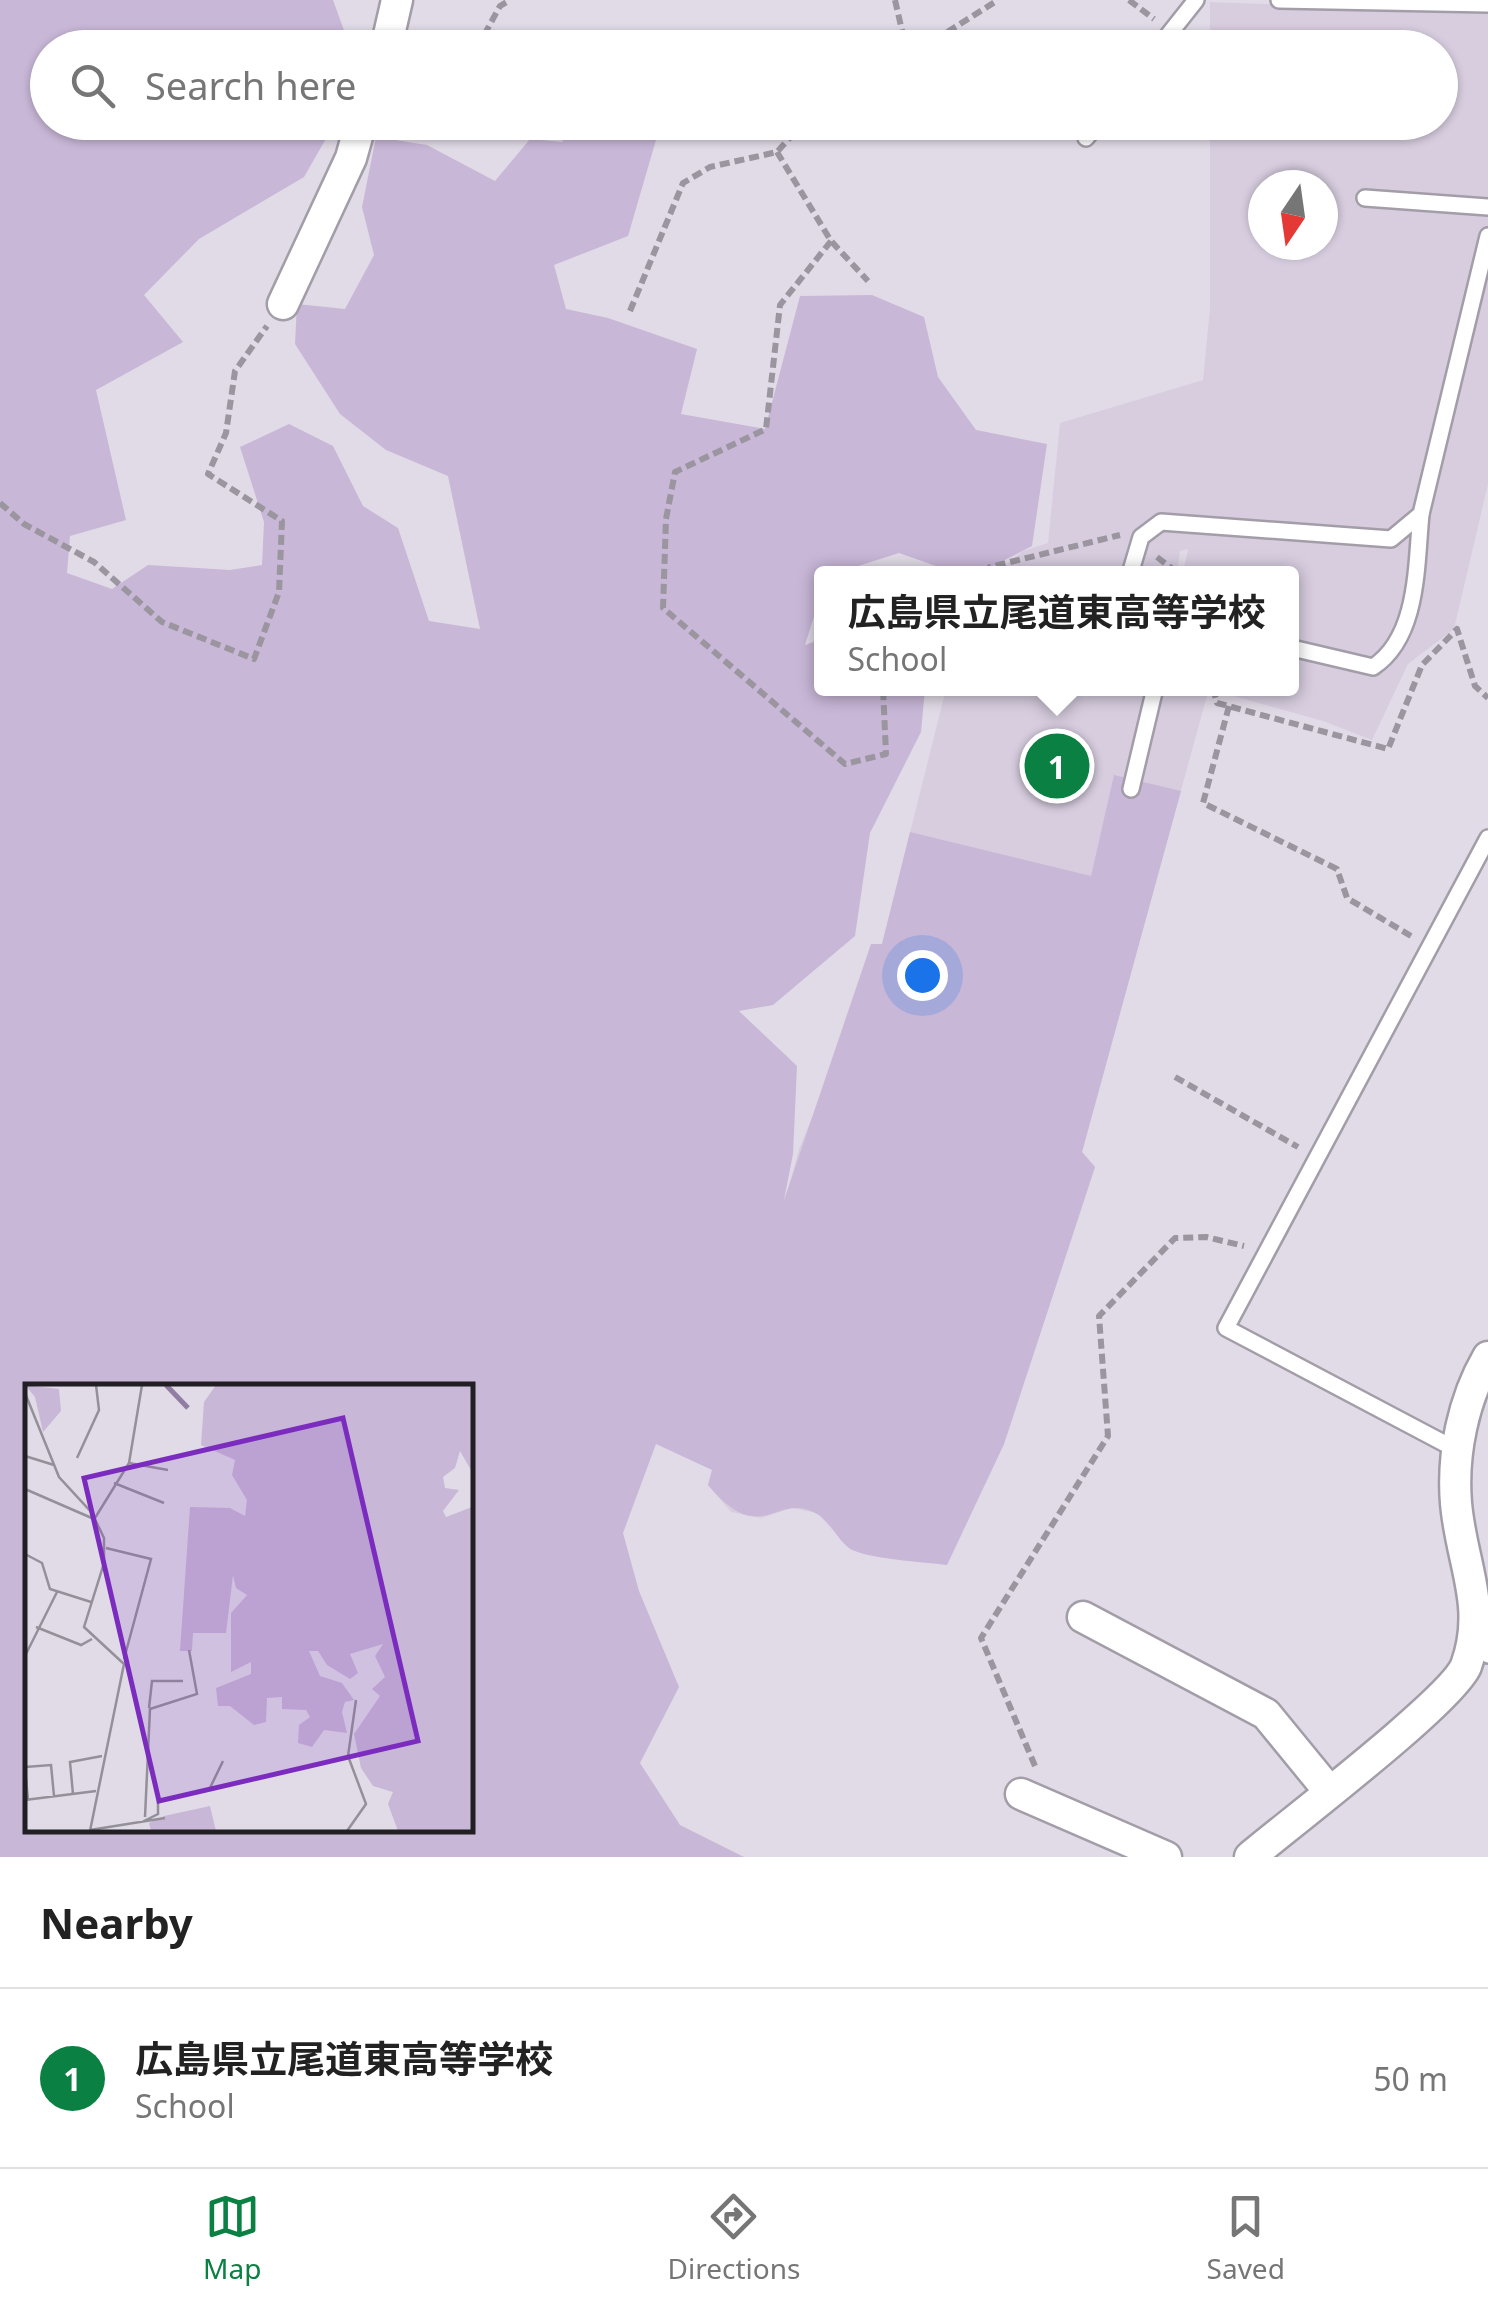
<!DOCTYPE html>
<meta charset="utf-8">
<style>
body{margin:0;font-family:"Noto Sans","Noto Sans JP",sans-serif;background:#f2f2f2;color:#222}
.compass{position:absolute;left:1248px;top:170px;width:90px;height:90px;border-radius:50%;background:#fff;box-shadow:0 2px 8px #0004;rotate:193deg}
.you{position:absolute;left:922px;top:975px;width:35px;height:35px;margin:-25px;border:8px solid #fff;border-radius:50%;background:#1a73e8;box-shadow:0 0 0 15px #1a73e833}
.badge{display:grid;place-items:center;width:65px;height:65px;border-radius:50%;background:#0b8043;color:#fff;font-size:32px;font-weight:700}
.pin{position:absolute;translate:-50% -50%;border:5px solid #fff;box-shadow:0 2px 10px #0006}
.popup{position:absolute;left:814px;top:566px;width:485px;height:130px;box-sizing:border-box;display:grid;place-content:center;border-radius:10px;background:#fff;filter:drop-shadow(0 2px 8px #0005);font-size:32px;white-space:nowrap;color:#767676}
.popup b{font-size:38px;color:#222}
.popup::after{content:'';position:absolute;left:50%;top:100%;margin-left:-20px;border:20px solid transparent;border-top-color:#fff}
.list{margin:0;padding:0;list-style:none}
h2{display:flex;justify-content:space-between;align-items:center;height:130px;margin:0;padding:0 40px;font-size:42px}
h2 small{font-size:32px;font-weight:400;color:#767676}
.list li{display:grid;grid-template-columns:65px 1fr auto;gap:30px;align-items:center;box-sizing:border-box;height:180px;padding:0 40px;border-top:2px solid #e0e0e0}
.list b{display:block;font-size:38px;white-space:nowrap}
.list p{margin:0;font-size:32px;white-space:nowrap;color:#767676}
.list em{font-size:32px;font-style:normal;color:#767676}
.icon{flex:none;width:55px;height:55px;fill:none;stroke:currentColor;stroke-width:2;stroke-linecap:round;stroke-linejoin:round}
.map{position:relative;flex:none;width:1488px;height:1857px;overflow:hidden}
.search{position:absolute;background:#fff;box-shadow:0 2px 8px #0004;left:30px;right:30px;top:30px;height:110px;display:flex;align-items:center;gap:25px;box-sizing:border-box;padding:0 35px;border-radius:55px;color:#767676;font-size:38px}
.sheet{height:310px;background:#fff}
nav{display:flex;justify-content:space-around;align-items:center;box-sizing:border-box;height:140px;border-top:2px solid #e0e0e0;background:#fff;font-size:28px;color:#767676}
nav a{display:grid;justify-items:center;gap:5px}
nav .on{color:#0b8043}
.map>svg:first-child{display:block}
.built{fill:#d7cddf;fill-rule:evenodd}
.green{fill:#c8b7d7;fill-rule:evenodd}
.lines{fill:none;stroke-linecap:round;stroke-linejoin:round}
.service-casing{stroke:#a39da8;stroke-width:20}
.minor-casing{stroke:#a39da8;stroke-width:35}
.path{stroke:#9a959e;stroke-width:6;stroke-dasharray:10 5;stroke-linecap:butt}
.service{stroke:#fff;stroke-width:15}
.minor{stroke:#fff;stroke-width:30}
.inset-river{fill:none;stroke:#917da1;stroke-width:5}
.inset-road{fill:none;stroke:#949099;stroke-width:2.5}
.view{fill:#7b2cbf;fill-opacity:0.15;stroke:#7b2cbf;stroke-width:5}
.inset-edge{fill:none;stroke:#211f23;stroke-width:5}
</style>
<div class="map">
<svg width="1488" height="1857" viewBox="0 0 1488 1857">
<rect width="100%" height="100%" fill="#e1dbe7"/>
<!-- built -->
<g class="built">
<path d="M1210 2 1488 12V484L1454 629 1408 664 1372 740 1323 721 1212 690 1292 688V574L1183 573 1188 549 1180 551 1177 573 995 574 1023 551 1048 543 1060 423 1203 380 1210 308V123L1440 122V48L1210 47ZM1263 185H1323V245H1263Z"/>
<polygon points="946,689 1206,689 1208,692 1082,1152 1095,1167 1004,1444 947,1565 851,1550 817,1513 792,1508 761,1518 731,1512 708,1485 799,1149 823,1091 871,944 882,944"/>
</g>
<!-- green -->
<path class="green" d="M0 0H333L350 47 48 48V122L335 123 304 177 199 239 144 295 183 342 96 390 126 520 70 536 67 573 112 589 148 565 230 570 262 565 264 522 240 447 289 424 333 446 363 506 398 528 429 621 480 629 448 476 386 450 340 414 295 344 297 304 345 309 374 255 362 207 376 137 427 145 495 181 530 139 562 142 572 123H641L656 140 628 236 554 265 566 309 608 318 697 349 681 414 765 429 800 296 872 295 924 317 938 377 976 430 1047 444 1032 546 979 573H956L899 553 836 573 822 574V591L805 645 822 639V688L925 689 921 732 870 833 855 936 773 1005 739 1011 797 1066 793 1154 784 1200 871 944H882L910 832 1091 876 1114 775 1181 791 1082 1152 1095 1167 1004 1444 947 1565C925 1562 865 1559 849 1548 837 1539 830 1521 817 1514 776 1490 762 1550 708 1485L712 1470 656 1444 623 1533 639 1591 679 1687 640 1763 680 1825 744 1857H0ZM28 1387H470V1830H28Z"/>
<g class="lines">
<defs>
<g id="service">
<polyline points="1279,0 1488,4"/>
<polyline points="1158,48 1196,0"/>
<polyline points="1086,138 1099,122"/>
<polyline points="1365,198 1488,207"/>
<polyline points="1130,574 1141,537 1161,522 1391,539 1421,514 1488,236"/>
<path d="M1292 648 1373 667C1419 637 1416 564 1421 514"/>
<polyline points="1131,789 1155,688"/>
<polyline points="1455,1449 1226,1328 1488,838"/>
<polyline points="1482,1629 1488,1655"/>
</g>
<g id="minor">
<polyline points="386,48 397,0"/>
<polyline points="283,304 351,158 361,122"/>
<polyline points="1083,1617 1266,1714 1329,1791"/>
<polyline points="1021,1794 1166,1857"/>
<path d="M1250 1857C1289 1824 1451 1701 1466 1666 1488 1606 1461 1563 1456 1503 1452 1454 1463 1400 1488 1357"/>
</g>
</defs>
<!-- service casing -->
<use href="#service" class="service-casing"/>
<!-- minor casing -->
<use href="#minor" class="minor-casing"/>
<!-- path -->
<g class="path">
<polyline points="895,0 906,48"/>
<polyline points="1129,0 1154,19"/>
<polyline points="477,48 500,6 510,0"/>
<polyline points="922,48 998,0"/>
<polyline points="390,134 432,122"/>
<polyline points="777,152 831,241 868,281"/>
<polyline points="831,241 780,305 766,429 675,472 666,519 663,608 845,764 886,754 883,688"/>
<polyline points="630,311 683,183 710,167 777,152 804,122"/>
<polyline points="0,503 24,524 94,562 162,622 254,659 279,592 282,521 208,474 226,433 235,371 267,326"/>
<polyline points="1157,557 1179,574"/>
<polyline points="984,574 990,567 1120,535"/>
<polyline points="1213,688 1217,703 1388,749 1422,665 1457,629 1475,686 1488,698"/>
<polyline points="1229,706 1203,803 1337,869 1347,898 1411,936"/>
<polyline points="1175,1077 1298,1147"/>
<polyline points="1035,1766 981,1638 1108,1436 1099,1316 1175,1238 1206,1237 1244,1246"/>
</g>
<!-- service -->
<use href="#service" class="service"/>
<!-- minor -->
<use href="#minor" class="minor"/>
</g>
<!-- overview -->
<g transform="translate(25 1384)">
<rect width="448" height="448" fill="#e1dbe7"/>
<path d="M0 1 34 5 36 27 18 48 10 13ZM191 1H447V88L435 67 430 84 418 93 420 104 434 106 418 127 421 133 447 123V447H373L363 420 368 408 348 402 336 384 329 350 355 312 347 305 360 293 350 272 358 260 325 270 333 289 325 295 302 281 293 267H284L295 292 317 299 329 316 320 318 317 328 322 349 299 346 287 363 273 359 274 341 285 333 281 326 257 325V313L242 314 241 338 229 341 205 322H193L191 304 226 290V278L206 288V229L222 211 211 204 208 191 201 249H168L167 267H155L165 123 205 124 220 132 222 116 207 91 210 76 176 61 179 18ZM185 422 191 447H126L124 439 139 432Z" fill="#c8b7d7"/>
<path class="inset-river" d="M141 1 163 24"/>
<path class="inset-road" d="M0 9 34 93 67 129 79 154V179L59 243 99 280 65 447M0 72 29 81M52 74 74 26 71 1M104 79 143 86M89 99 139 119M0 105 69 135M70 134 104 79 117 1M81 164 126 175 99 275M0 170 17 179 25 205 66 218M11 243 56 261 67 255M0 272 32 208M124 324 127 297H158M0 383 26 381 29 412M0 384 3 416M48 410 45 378 77 372M0 416 71 407M120 433 125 325 172 310 164 266M117 438 133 430V417L184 406 198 377M65 446 140 434M322 447 341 420 323 372 331 316"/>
<path class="view" d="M318 34 393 357 134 417 59 94Z"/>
<rect width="448" height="448" class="inset-edge"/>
</g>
</svg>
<svg class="compass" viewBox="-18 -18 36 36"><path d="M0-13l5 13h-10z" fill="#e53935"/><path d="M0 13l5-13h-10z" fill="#767676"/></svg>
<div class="you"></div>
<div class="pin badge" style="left:1057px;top:766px">1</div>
<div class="popup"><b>広島県立尾道東高等学校</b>School</div>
<div class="search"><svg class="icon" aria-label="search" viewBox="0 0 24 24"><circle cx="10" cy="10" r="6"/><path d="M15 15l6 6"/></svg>Search here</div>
</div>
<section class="sheet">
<h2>Nearby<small></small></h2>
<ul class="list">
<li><span class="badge">1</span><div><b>広島県立尾道東高等学校</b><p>School</p></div><em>50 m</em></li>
</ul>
</section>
<nav>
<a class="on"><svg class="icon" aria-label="map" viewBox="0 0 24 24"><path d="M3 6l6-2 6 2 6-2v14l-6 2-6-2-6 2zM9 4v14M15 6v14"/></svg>Map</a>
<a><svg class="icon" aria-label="directions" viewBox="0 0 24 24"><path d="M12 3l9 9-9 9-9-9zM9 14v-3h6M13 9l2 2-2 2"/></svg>Directions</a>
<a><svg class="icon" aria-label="saved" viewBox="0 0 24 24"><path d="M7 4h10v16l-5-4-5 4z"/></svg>Saved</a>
</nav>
